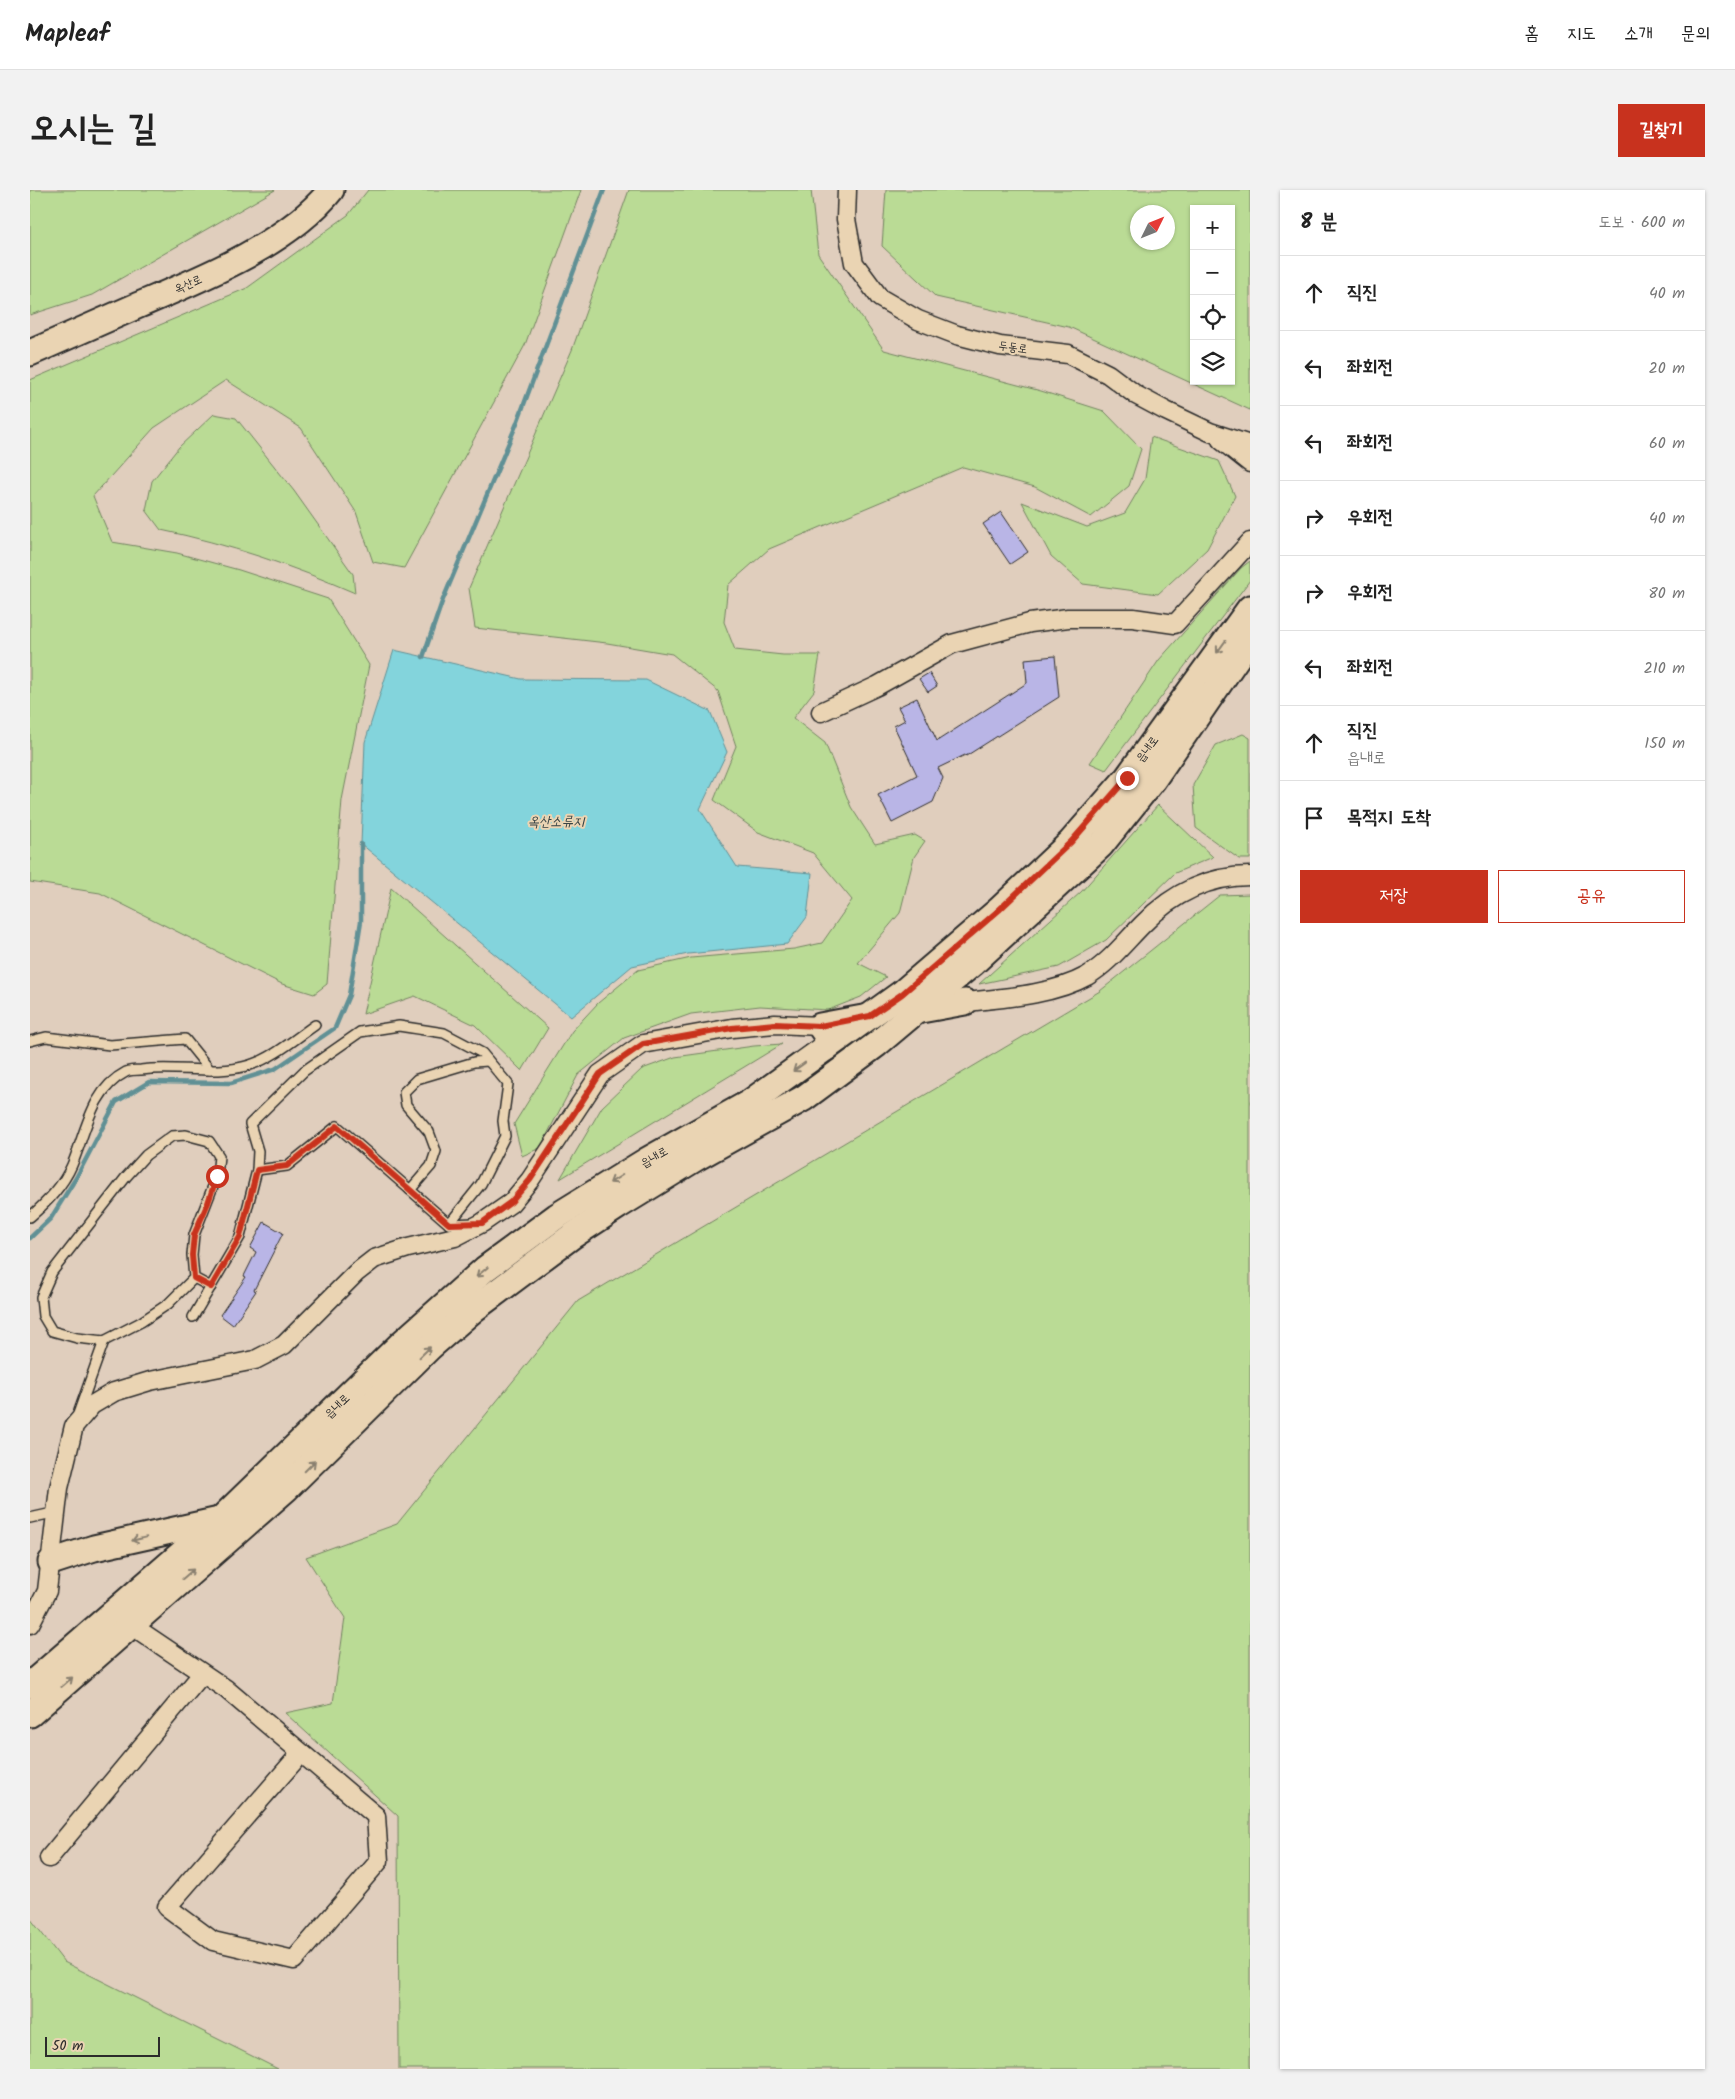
<!DOCTYPE html>
<html lang="ko">
<meta charset="utf-8">
<style>
body{margin:0;font-family:Kalam,"Poor Story",sans-serif;background:#f2f2f2;color:#222}
.controls{position:absolute;right:15px;top:15px;display:grid;overflow:hidden;border-radius:0px;box-shadow:0 1px 4px #0004}
.controls button{width:45px;height:45px;display:grid;place-items:center;padding:0;border:0;border-bottom:1px solid #e0e0e0;background:#fff;color:#222;font:25px sans-serif}
.compass{position:absolute;left:1100px;top:15px;width:45px;height:45px;border-radius:50%;background:#fff;box-shadow:0 1px 4px #0004;rotate:47deg}
.scale{position:absolute;left:15px;bottom:12px;width:115px;box-sizing:border-box;padding-left:5px;border:2px solid #2b2b2b;border-top:0;font-size:14px;line-height:18px;white-space:nowrap;color:#2b2b2b;-webkit-text-stroke:4px #ead4b3;paint-order:stroke}
.stop{position:absolute;width:15px;height:15px;margin:-11px;border:4px solid #c8321e;border-radius:50%;background:#fff}
.stop.end{background:#c8321e;border-color:#fff;box-shadow:0 1px 5px #0008}
.list{margin:0;padding:0;list-style:none}
h2{display:flex;justify-content:space-between;align-items:center;height:65px;margin:0;padding:0 20px;font-size:21px}
h2 small{font-size:16px;font-weight:400;color:#767676}
.list li{display:grid;grid-template-columns:32px 1fr auto;gap:15px;align-items:center;box-sizing:border-box;height:75px;padding:0 20px;border-top:1px solid #e0e0e0}
.list b{display:block;font-size:19px;white-space:nowrap}
.list p{margin:0;font-size:16px;white-space:nowrap;color:#767676}
.list em{font-size:16px;font-style:normal;color:#767676}
.actions{display:flex;gap:10px;padding:15px 20px}
.actions a{flex:1;padding:11px 0;border:1px solid #c8321e;border-radius:0px;text-align:center;font-size:18px;color:#c8321e}
.actions .main{background:#c8321e;color:#fff}
.icon{flex:none;width:28px;height:28px;fill:none;stroke:currentColor;stroke-width:2;stroke-linecap:round;stroke-linejoin:round}
.map{position:relative;flex:none;width:1220px;height:1879px;overflow:hidden;border-radius:0px}
header{display:flex;align-items:center;gap:30px;box-sizing:border-box;height:70px;padding:0 25px;background:#fff;border-bottom:1px solid #e0e0e0}
header strong{font-size:24px}
nav{display:flex;gap:28px;margin-inline-start:auto;font-size:18px}
.intro{display:flex;align-items:center;justify-content:space-between;box-sizing:border-box;height:120px;padding:0 30px}
h1{margin:0;font-size:35px}
.button{padding:12px 22px;border-radius:0px;background:#c8321e;color:#fff;font-size:18px;font-weight:700}
main{display:flex;gap:30px;padding:0 30px}
aside{flex:1;background:#fff;border-radius:0px;box-shadow:0 1px 4px #0004}
.map>svg:first-child{display:block}
.green{fill:#badb95;stroke:#728360;fill-rule:evenodd}
.water{fill:#83d4dc;stroke:#609095}
.lines{fill:none;stroke-linecap:round;stroke-linejoin:round}
.stream{stroke:#609095;stroke-width:4.5}
.building{fill:#b9b5e6;stroke:#2b2b2b}
.lane-casing{stroke:#2b2b2b;stroke-width:12}
.street-casing{stroke:#2b2b2b;stroke-width:21}
.secondary-casing{stroke:#2b2b2b;stroke-width:29}
.lane{stroke:#ead4b3;stroke-width:9}
.street{stroke:#ead4b3;stroke-width:18}
.secondary{stroke:#ead4b3;stroke-width:25}
.oneway{stroke:#8a806f}
.route{stroke:#c8321e;stroke-width:6}
.labels{text-anchor:middle;stroke-width:4;stroke-linejoin:round;paint-order:stroke}
.street-label{font-size:12px;fill:#2b2b2b;stroke:#ead4b3}
.water-label{font-size:14px;font-style:italic;fill:#384446;stroke:#ead4b3}
</style>
<header>
<strong>Mapleaf</strong>
<nav><a>홈</a><a>지도</a><a>소개</a><a>문의</a></nav>
</header>
<div class="intro"><h1>오시는 길</h1><a class="button">길찾기</a></div>
<main>
<div class="map">
<svg width="1220" height="1879" viewBox="0 0 1220 1879">
<rect width="100%" height="100%" fill="#e0cebd"/>
<filter id="ink" filterUnits="userSpaceOnUse"><feTurbulence type="fractalNoise" baseFrequency=".02" numOctaves="2"/><feDisplacementMap in="SourceGraphic" scale="10" xChannelSelector="R" yChannelSelector="G"/><feConvolveMatrix kernelMatrix="1 2 1 2 8 2 1 2 1" color-interpolation-filters="sRGB"/></filter>
<g filter="url(#ink)">
<!-- green -->
<g class="green">
<polygon points="0,0 245,0 62,105 0,125"/>
<polygon points="338,0 551,0 495,155 374,378 343,372 326,322 271,238 196,190 124,238 63,306 82,352 147,363 209,380 298,409 339,475 312,610 297,794 284,804 252,794 70,703 0,692 0,190 217,98 318,25"/>
<polygon points="599,0 781,0 788,64 854,160 1011,201 1074,221 1111,259 1099,296 1061,327 1005,297 933,277 739,359 698,395 694,432 705,460 753,465 790,465 784,501 763,528 795,553 821,617 845,654 885,645 895,651 884,667 870,723 828,773 856,787 831,807 798,820 730,816 661,824 594,848 548,885 510,958 492,966 484,934 542,841 568,813 608,780 661,768 764,759 792,753 822,710 783,663 728,642 684,610 706,556 688,501 642,464 577,453 445,438 439,398 542,160"/>
<path d="M856 0H1220V220L1039 137 906 107 852 56ZM1164 19H1201V191H1164ZM1108 22H1138V52H1108Z"/>
<path d="M184 224 206 228 264 301 323 384 325 403C263 376 198 354 131 340L116 320 122 291 149 257Z"/>
<polygon points="1121,247 1189,271 1205,306 1177,359 1128,404 1053,394 1021,366 992,312 1057,337 1095,323 1115,289"/>
<polygon points="1220,371 1220,390 1076,580 1060,573 1129,470 1211,378"/>
<polygon points="1213,544 1220,548 1220,669 1209,669 1166,638 1163,595 1186,555"/>
<polygon points="1128,615 1183,667 1145,683 1076,750 1029,777 949,794 1051,702"/>
<polygon points="361,698 518,838 492,881 445,835 385,806 333,824"/>
<polygon points="1220,704 1220,1879 369,1879 368,1626 255,1523 303,1513 315,1428 276,1367 367,1334 548,1111 1070,801 1190,705"/>
<polygon points="752,854 530,989 572,917 612,879 645,867 724,856"/>
<polygon points="0,1728 34,1772 248,1879 0,1879"/>
</g>
<!-- water -->
<polygon class="water" points="364,460 491,489 616,490 680,521 697,562 670,619 707,677 782,683 777,727 757,754 658,764 602,776 541,827 331,654 335,552"/>
<g class="lines">
<!-- stream -->
<g class="stream">
<polyline points="393,467 412,412 487,233 574,0"/>
<polyline points="0,1048 21,1028 46,988 86,912 119,892 201,893 245,879 305,838 319,805 331,731 331,654"/>
</g>
</g>
<!-- building -->
<g class="building">
<polygon points="971,322 998,362 980,374 953,334"/>
<polygon points="1025,466 1029,507 936,566 935,565 908,578 913,588 903,612 862,633 848,605 887,585 864,536 875,530 868,517 887,508 907,551 997,493 995,469"/>
<polygon points="899,483 907,496 898,502 889,489"/>
<polygon points="234,1032 253,1043 224,1100 226,1101 203,1135 190,1125 216,1087 214,1086 226,1062 220,1058"/>
</g>
<g class="lines">
<defs>
<g id="lane">
<polyline points="0,851 16,847 80,855 155,849 180,880"/>
<polyline points="227,980 257,976 307,936 419,1034 444,1033"/>
<polyline points="380,1000 401,976 406,961 399,942 376,915 374,902 387,889 444,872 458,871"/>
<path d="M0 1027C17 1012 33 996 42 975 56 942 61 900 96 882 100 880 106 880 111 880 147 875 185 886 220 875 243 868 265 849 285 835"/>
<polyline points="164,1088 138,1114 111,1132 74,1151 47,1148 22,1141 13,1126 11,1107 22,1082 96,987 116,965 142,946 156,945 179,951 189,966 187,986 164,1045 162,1065 164,1088 181,1097"/>
<polyline points="163,1127 210,1047 227,980 228,961 220,934 274,881 330,842 369,836 414,843 452,863 478,894 473,931 475,946 451,994 419,1034"/>
<polyline points="48,1224 74,1151"/>
<polyline points="0,1328 27,1322"/>
</g>
<g id="street">
<polyline points="817,0 816,29 824,73 850,108 888,130 927,145 970,156 1038,164 1078,184 1106,205 1136,221 1180,242 1220,255"/>
<polyline points="1191,250 1220,273"/>
<polyline points="791,522 847,496 922,454 1000,433 1038,428 1103,428 1145,434 1220,352"/>
<path d="M935 812C973 808 1023 805 1057 786 1079 773 1095 752 1113 734 1142 704 1177 686 1220 686"/>
<polyline points="0,1434 17,1401 29,1298 44,1236 62,1215 84,1202 120,1191 225,1170 254,1155 326,1083 344,1069 378,1058 425,1047 452,1033 481,1013 500,990 570,884 613,854 702,838 745,834 790,836"/>
<polyline points="101,1435 196,1499 346,1626 349,1671 264,1770 183,1751 137,1717 271,1563"/>
<polyline points="19,1668 172,1484"/>
</g>
<g id="secondary">
<path d="M0 163C36 147 72 131 109 115 171 89 258 54 301 0"/>
<polyline points="891,820 935,812"/>
<polyline points="796,858 797,846 790,836 833,828"/>
<polyline points="21,1372 64,1358 185,1331"/>
<polyline points="0,1495 190,1330 373,1152 455,1079 527,1026 616,971 719,913 872,803 969,720 1041,652 1097,588 1220,418"/>
<polyline points="0,1524 257,1298 400,1157 444,1119 542,1046 588,1016 666,968 774,908 847,854 942,774 1071,655 1123,590 1220,449"/>
</g>
</defs>
<!-- lane casing -->
<use href="#lane" class="lane-casing"/>
<!-- street casing -->
<use href="#street" class="street-casing"/>
<!-- secondary casing -->
<use href="#secondary" class="secondary-casing"/>
<!-- lane -->
<use href="#lane" class="lane"/>
<!-- street -->
<use href="#street" class="street"/>
<!-- secondary -->
<use href="#secondary" class="secondary"/>
</g>
<!-- one-way arrows -->
<defs><path id="oneway-shaft" d="M-6 0H5M1.5-3L5.5 0L1.5 3" fill="none" stroke-width="1.6" stroke-linecap="round" stroke-linejoin="round" transform="scale(1.25)"/></defs>
<g class="oneway">
<use href="#oneway-shaft" transform="translate(1191 457) rotate(126)"/>
<use href="#oneway-shaft" transform="translate(769 877) rotate(144)"/>
<use href="#oneway-shaft" transform="translate(586 989) rotate(148)"/>
<use href="#oneway-shaft" transform="translate(452 1082) rotate(140)"/>
<use href="#oneway-shaft" transform="translate(395 1162) rotate(-44)"/>
<use href="#oneway-shaft" transform="translate(280 1276) rotate(-45)"/>
<use href="#oneway-shaft" transform="translate(109 1349) rotate(167)"/>
<use href="#oneway-shaft" transform="translate(158 1384) rotate(-41)"/>
<use href="#oneway-shaft" transform="translate(37 1492) rotate(-41)"/>
</g>
</g>
<g class="lines" filter="url(#ink)">
<!-- route -->
<polyline class="route" points="187,986 178,1013 164,1045 162,1065 164,1088 181,1097 210,1047 227,980 257,976 307,936 419,1034 452,1033 481,1012 500,990 570,884 613,854 702,838 745,834 790,836 840,826 872,804 969,720 1041,652 1097,588"/>
</g>
<g class="labels">
<!-- street labels -->
<g class="street-label">
<text transform="translate(158 94) rotate(-24)" y="4">옥산로</text>
<text transform="translate(983 157) rotate(8)" y="4">두동로</text>
<text transform="translate(1117 559) rotate(-54)" y="4">읍내로</text>
<text transform="translate(624 967) rotate(-30)" y="4">읍내로</text>
<text transform="translate(307 1216) rotate(-44)" y="4">읍내로</text>
</g>
<!-- water labels -->
<g class="water-label">
<text x="526" y="636">옥산소류지</text>
</g>
</g>
</svg>
<div class="controls">
<button>+</button>
<button>−</button>
<button><svg class="icon" aria-label="locate" viewBox="0 0 24 24"><circle cx="12" cy="12" r="6"/><path d="M12 2v4M12 18v4M2 12h4M18 12h4"/></svg></button>
<button><svg class="icon" aria-label="layers" viewBox="0 0 24 24"><path d="M12 4l9 5-9 5-9-5zM3 14l9 5 9-5"/></svg></button>
</div>
<svg class="compass" viewBox="-18 -18 36 36"><path d="M0-13l5 13h-10z" fill="#e53935"/><path d="M0 13l5-13h-10z" fill="#767676"/></svg>
<div class="scale">50 m</div>
<div class="stop" style="left:187px;top:986px"></div>
<div class="stop end" style="left:1097px;top:588px"></div>
</div>
<aside>
<h2>8 분<small>도보 · 600 m</small></h2>
<ul class="list">
<li><svg class="icon" aria-label="ahead" viewBox="0 0 24 24"><path d="M12 20V5M6 11l6-6 6 6"/></svg><div><b>직진</b></div><em>40 m</em></li>
<li><svg class="icon" aria-label="left" viewBox="0 0 24 24"><path d="M17 20v-9H6M10 6l-5 5 5 5"/></svg><div><b>좌회전</b></div><em>20 m</em></li>
<li><svg class="icon" aria-label="left" viewBox="0 0 24 24"><path d="M17 20v-9H6M10 6l-5 5 5 5"/></svg><div><b>좌회전</b></div><em>60 m</em></li>
<li><svg class="icon" aria-label="right" viewBox="0 0 24 24"><path d="M7 20v-9h11M14 6l5 5-5 5"/></svg><div><b>우회전</b></div><em>40 m</em></li>
<li><svg class="icon" aria-label="right" viewBox="0 0 24 24"><path d="M7 20v-9h11M14 6l5 5-5 5"/></svg><div><b>우회전</b></div><em>80 m</em></li>
<li><svg class="icon" aria-label="left" viewBox="0 0 24 24"><path d="M17 20v-9H6M10 6l-5 5 5 5"/></svg><div><b>좌회전</b></div><em>210 m</em></li>
<li><svg class="icon" aria-label="ahead" viewBox="0 0 24 24"><path d="M12 20V5M6 11l6-6 6 6"/></svg><div><b>직진</b><p>읍내로</p></div><em>150 m</em></li>
<li><svg class="icon" aria-label="arrive" viewBox="0 0 24 24"><path d="M6 21V4h12l-3 4 3 4H6"/></svg><div><b>목적지 도착</b></div></li>
</ul>
<div class="actions"><a class="main">저장</a><a>공유</a></div>
</aside>
</main>
